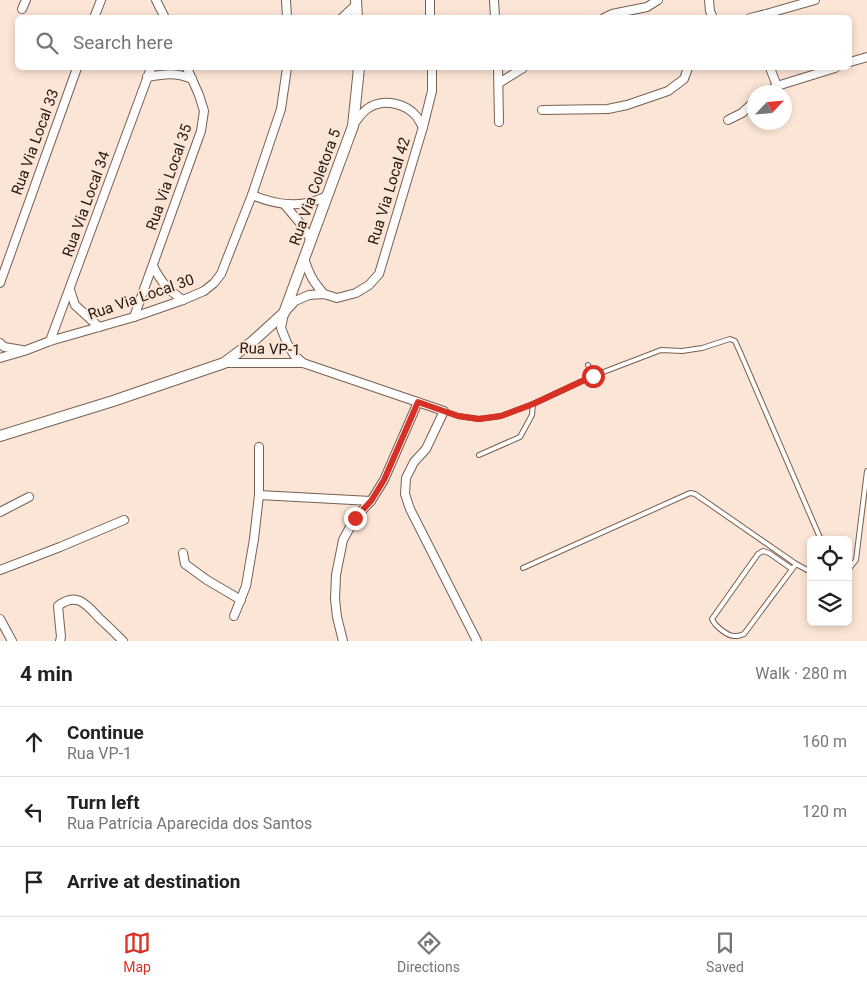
<!DOCTYPE html>
<meta charset="utf-8">
<style>
body{margin:0;font-family:Roboto,sans-serif;background:#f6f6f6;color:#222}
.controls{position:absolute;right:15px;bottom:15px;display:grid;overflow:hidden;border-radius:8px;box-shadow:0 2px 8px #0003}
.controls button{width:45px;height:45px;display:grid;place-items:center;padding:0;border:0;border-bottom:1px solid #e0e0e0;background:#fff;color:#222;font:25px sans-serif}
.compass{position:absolute;left:747px;top:85px;width:45px;height:45px;border-radius:50%;background:#fff;box-shadow:0 2px 8px #0003;rotate:64deg}
.stop{position:absolute;width:15px;height:15px;margin:-11px;border:4px solid #d93025;border-radius:50%;background:#fff}
.stop.end{background:#d93025;border-color:#fff;box-shadow:0 1px 5px #0008}
.list{margin:0;padding:0;list-style:none}
h2{display:flex;justify-content:space-between;align-items:center;height:65px;margin:0;padding:0 20px;font-size:21px}
h2 small{font-size:16px;font-weight:400;color:#767676}
.list li{display:grid;grid-template-columns:32px 1fr auto;gap:15px;align-items:center;box-sizing:border-box;height:70px;padding:0 20px;border-top:1px solid #e0e0e0}
.list b{display:block;font-size:19px;white-space:nowrap}
.list p{margin:0;font-size:16px;white-space:nowrap;color:#767676}
.list em{font-size:16px;font-style:normal;color:#767676}
.icon{flex:none;width:28px;height:28px;fill:none;stroke:currentColor;stroke-width:2;stroke-linecap:round;stroke-linejoin:round}
.map{position:relative;flex:none;width:867px;height:641px;overflow:hidden}
.search{position:absolute;background:#fff;box-shadow:0 2px 8px #0003;left:15px;right:15px;top:15px;height:55px;display:flex;align-items:center;gap:12px;box-sizing:border-box;padding:0 18px;border-radius:8px;color:#767676;font-size:19px}
.sheet{height:275px;background:#fff}
nav{display:flex;justify-content:space-around;align-items:center;box-sizing:border-box;height:70px;border-top:1px solid #e0e0e0;background:#fff;font-size:14px;color:#767676}
nav a{display:grid;justify-items:center;gap:2px}
nav .on{color:#d93025}
.map>svg:first-child{display:block}
.lines{fill:none;stroke-linecap:round;stroke-linejoin:round}
.lane-casing{stroke:#786050;stroke-width:6}
.street-casing{stroke:#786050;stroke-width:10}
.secondary-casing{stroke:#786050;stroke-width:12}
.lane{stroke:#fff;stroke-width:4}
.street{stroke:#fff;stroke-width:8}
.secondary{stroke:#fff;stroke-width:10}
.route{stroke:#d93025;stroke-width:6}
.labels{text-anchor:middle;stroke-width:4;stroke-linejoin:round;paint-order:stroke}
.street-label{font-size:15px;fill:#221912;stroke:#fbe5d6}
</style>
<div class="map">
<svg width="867" height="641" viewBox="0 0 867 641">
<rect width="100%" height="100%" fill="#fbe5d6"/>
<g class="lines">
<defs>
<g id="lane">
<polyline points="588,365 593,376"/>
<polyline points="444,411 458,416 479,419 501,416 533,404 593,376 661,350 682,351 702,348 730,339 735,341 740,352 821,540"/>
<polyline points="479,455 520,437 532,415 533,404"/>
<polyline points="523,568 690,493 695,494 796,564 811,572"/>
<path d="M792 569 769 553 763 551 758 554 712 619C715 626 728 637 736 636 739 636 741 635 744 634L796 564"/>
<polyline points="848,570 856,560 867,471"/>
</g>
<g id="street">
<polyline points="156,0 165,18"/>
<polyline points="286,0 287,18"/>
<polyline points="430,0 430,18"/>
<polyline points="494,0 495,18"/>
<polyline points="709,0 710,11 713,18"/>
<polyline points="22,9 26,0"/>
<polyline points="94,18 101,0"/>
<polyline points="342,18 356,5"/>
<polyline points="604,18 612,14 647,7 658,0"/>
<polyline points="750,18 766,14 815,0"/>
<polyline points="850,62 867,57"/>
<polyline points="498,68 499,122"/>
<polyline points="770,68 777,86"/>
<path d="M147 77C164 74 175 72 192 79"/>
<polyline points="499,83 523,68"/>
<polyline points="767,92 777,86 835,68"/>
<polyline points="542,110 608,109 627,105 668,91 684,79 688,68"/>
<polyline points="728,120 742,113 754,102"/>
<path d="M354 124C358 118 363 111 370 107 385 99 406 103 417 117 419 120 421 124 423 127"/>
<path d="M252 195C269 202 288 207 307 203 314 202 320 199 327 196"/>
<polyline points="284,204 300,223 311,240"/>
<path d="M304 258C309 274 313 282 324 294"/>
<path d="M153 266C161 282 168 290 183 300"/>
<polyline points="0,283 77,68"/>
<polyline points="70,290 75,305 99,327"/>
<polyline points="134,317 201,131 204,111 199,95 187,68"/>
<polyline points="50,341 151,68"/>
<polyline points="0,343 4,347 22,350"/>
<polyline points="0,358 24,351 50,341 134,317 183,300 204,291 214,283 221,274 252,195 281,109 287,68"/>
<polyline points="224,363 303,363 444,411 426,449 414,462 406,478 405,494 410,509 477,641"/>
<polyline points="303,363 294,355 287,343 281,328 284,313 295,301 309,295 324,294 337,298 356,293 369,285 379,274 423,127 432,91 432,68"/>
<polyline points="259,495 371,501"/>
<polyline points="0,512 29,497"/>
<polyline points="183,553 185,564 207,580 241,600"/>
<polyline points="0,570 60,547 124,520"/>
<polyline points="234,616 246,586 254,539 259,495 259,447"/>
<polyline points="0,619 12,641"/>
<path d="M60 641 61 637 58 606C77 591 87 605 100 619 108 626 116 634 123 641"/>
<polyline points="343,641 337,617 335,599 336,575 343,540 355,518 371,501 384,480 418,402"/>
</g>
<g id="secondary">
<polyline points="356,0 357,18"/>
<polyline points="0,436 113,401 224,363 252,342 284,313 353,126 359,68"/>
</g>
</defs>
<!-- lane casing -->
<use href="#lane" class="lane-casing"/>
<!-- street casing -->
<use href="#street" class="street-casing"/>
<!-- secondary casing -->
<use href="#secondary" class="secondary-casing"/>
<!-- lane -->
<use href="#lane" class="lane"/>
<!-- street -->
<use href="#street" class="street"/>
<!-- secondary -->
<use href="#secondary" class="secondary"/>
</g>
<g class="lines">
<!-- route -->
<polyline class="route" points="355,518 371,501 384,480 418,402 458,416 479,419 501,416 533,404 593,376"/>
</g>
<g class="labels">
<!-- street labels -->
<g class="street-label">
<text transform="translate(35 142) rotate(-70)" y="5">Rua Via Local 33</text>
<text transform="translate(169 177) rotate(-71)" y="5">Rua Via Local 35</text>
<text transform="translate(315 187) rotate(-70)" y="5">Rua Via Coletora 5</text>
<text transform="translate(389 191) rotate(-73)" y="5">Rua Via Local 42</text>
<text transform="translate(86 204) rotate(-70)" y="5">Rua Via Local 34</text>
<text transform="translate(141 297) rotate(-19)" y="5">Rua Via Local 30</text>
<text transform="translate(270 349) rotate(2)" y="5">Rua VP-1</text>
</g>
</g>
</svg>
<div class="controls">
<button><svg class="icon" aria-label="locate" viewBox="0 0 24 24"><circle cx="12" cy="12" r="6"/><path d="M12 2v4M12 18v4M2 12h4M18 12h4"/></svg></button>
<button><svg class="icon" aria-label="layers" viewBox="0 0 24 24"><path d="M12 4l9 5-9 5-9-5zM3 14l9 5 9-5"/></svg></button>
</div>
<svg class="compass" viewBox="-18 -18 36 36"><path d="M0-13l5 13h-10z" fill="#e53935"/><path d="M0 13l5-13h-10z" fill="#767676"/></svg>
<div class="stop" style="left:593px;top:376px"></div>
<div class="stop end" style="left:355px;top:518px"></div>
<div class="search"><svg class="icon" aria-label="search" viewBox="0 0 24 24"><circle cx="10" cy="10" r="6"/><path d="M15 15l6 6"/></svg>Search here</div>
</div>
<section class="sheet">
<h2>4 min<small>Walk · 280 m</small></h2>
<ul class="list">
<li><svg class="icon" aria-label="ahead" viewBox="0 0 24 24"><path d="M12 20V5M6 11l6-6 6 6"/></svg><div><b>Continue</b><p>Rua VP-1</p></div><em>160 m</em></li>
<li><svg class="icon" aria-label="left" viewBox="0 0 24 24"><path d="M17 20v-9H6M10 6l-5 5 5 5"/></svg><div><b>Turn left</b><p>Rua Patrícia Aparecida dos Santos</p></div><em>120 m</em></li>
<li><svg class="icon" aria-label="arrive" viewBox="0 0 24 24"><path d="M6 21V4h12l-3 4 3 4H6"/></svg><div><b>Arrive at destination</b></div></li>
</ul>
</section>
<nav>
<a class="on"><svg class="icon" aria-label="map" viewBox="0 0 24 24"><path d="M3 6l6-2 6 2 6-2v14l-6 2-6-2-6 2zM9 4v14M15 6v14"/></svg>Map</a>
<a><svg class="icon" aria-label="directions" viewBox="0 0 24 24"><path d="M12 3l9 9-9 9-9-9zM9 14v-3h6M13 9l2 2-2 2"/></svg>Directions</a>
<a><svg class="icon" aria-label="saved" viewBox="0 0 24 24"><path d="M7 4h10v16l-5-4-5 4z"/></svg>Saved</a>
</nav>
